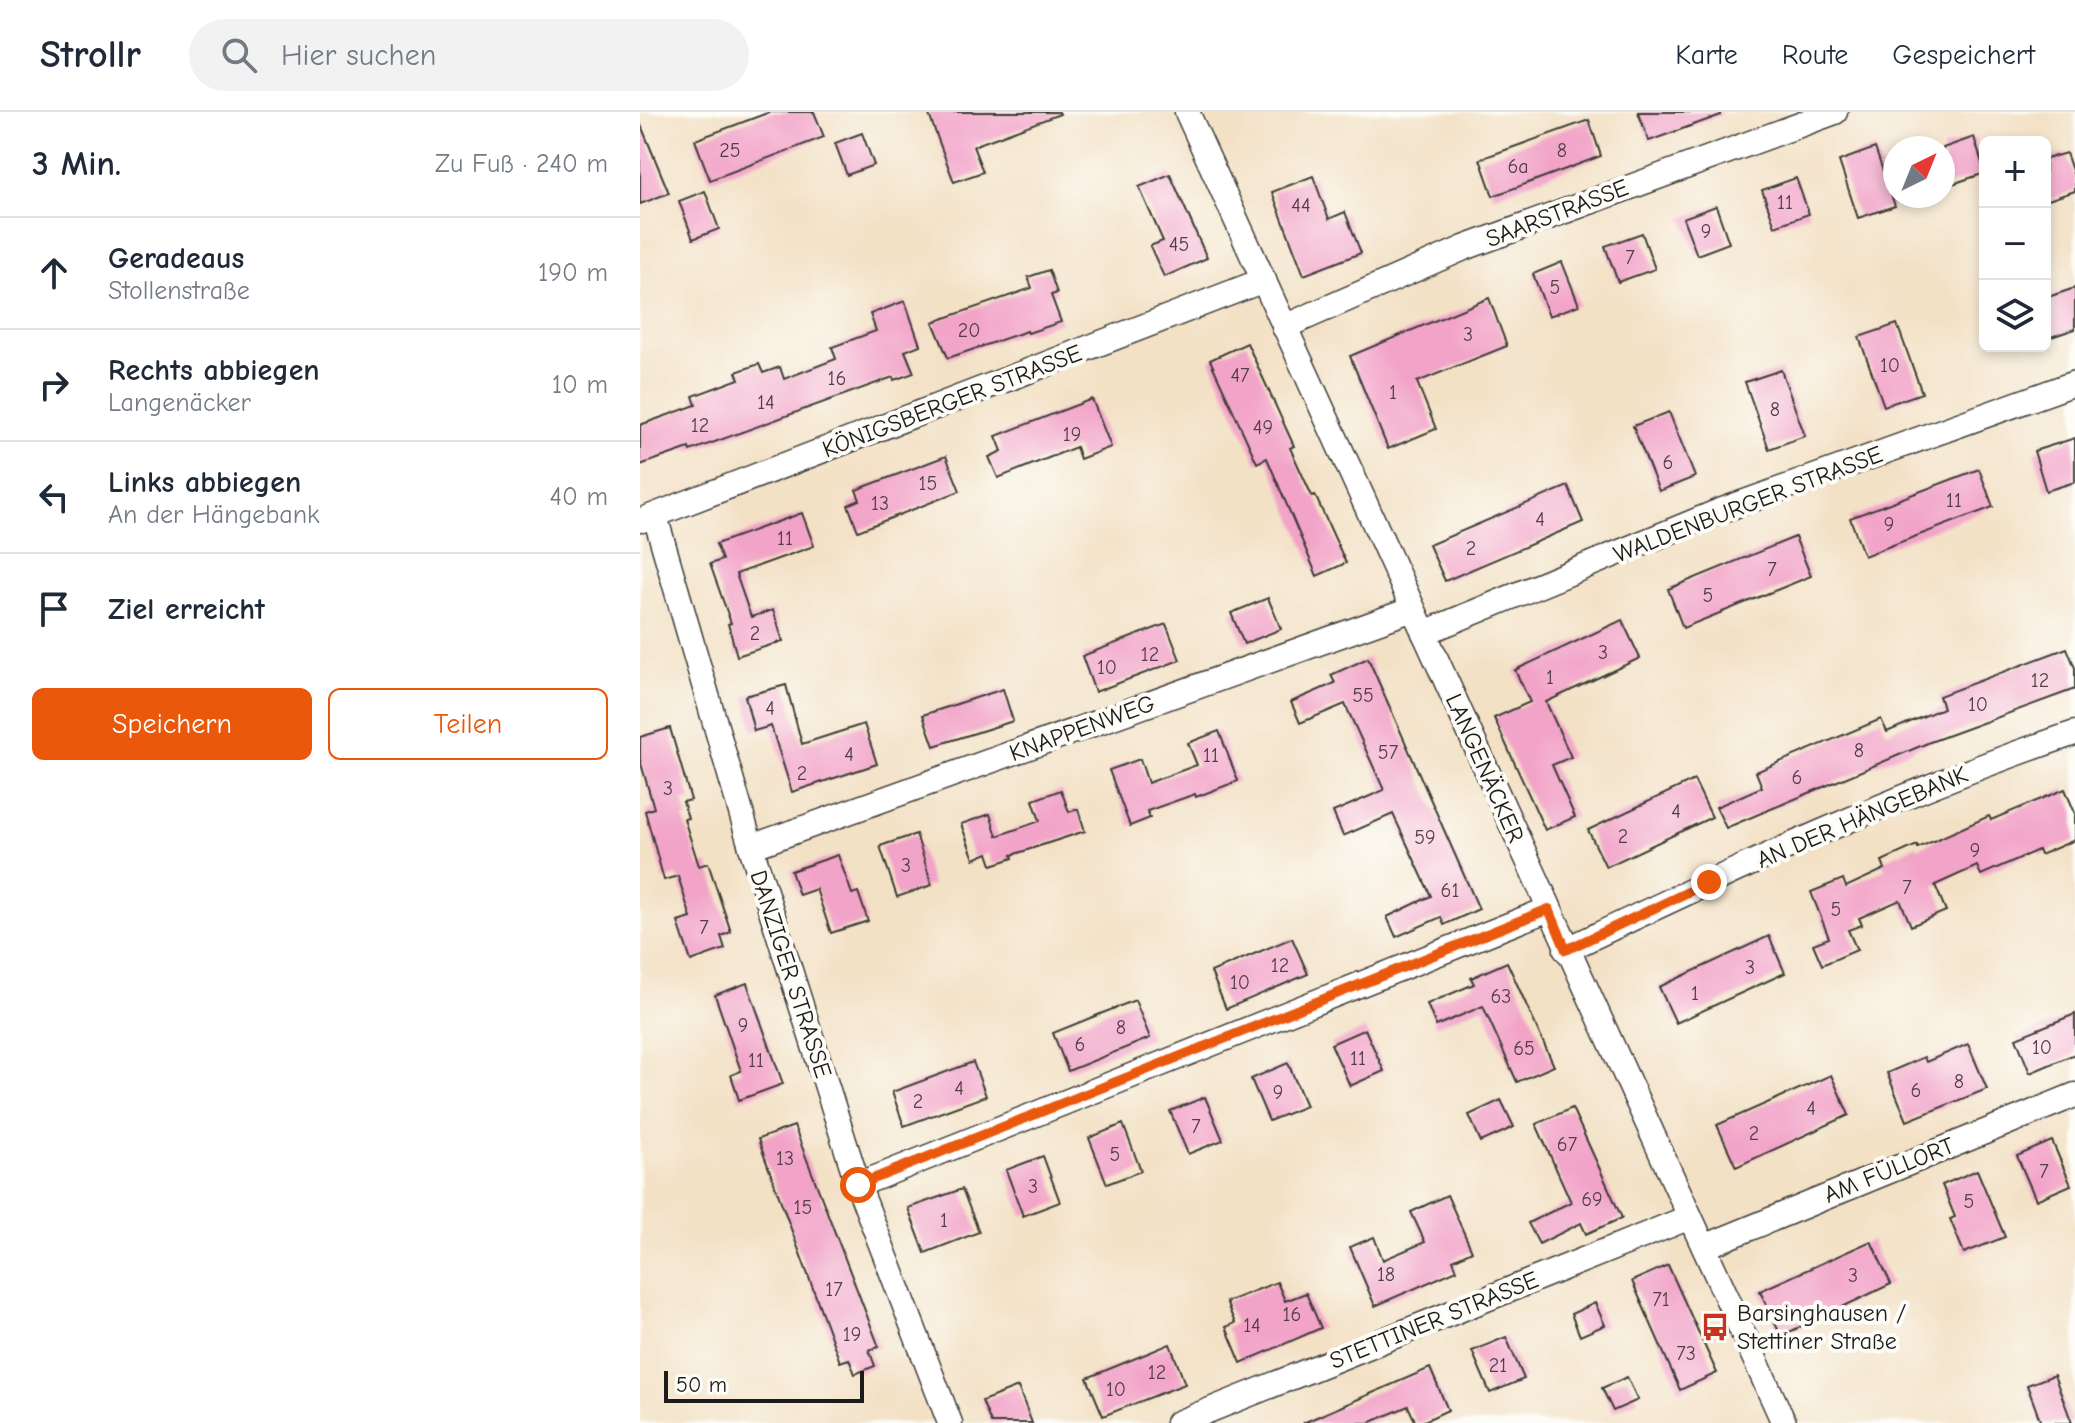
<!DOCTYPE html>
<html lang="de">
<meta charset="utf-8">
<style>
body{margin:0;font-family:"Comic Neue",sans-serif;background:#f2f2f3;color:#1f2937}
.controls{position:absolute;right:24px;top:24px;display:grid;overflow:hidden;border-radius:12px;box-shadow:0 4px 12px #0003}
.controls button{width:72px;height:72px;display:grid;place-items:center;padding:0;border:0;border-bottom:2px solid #e0e1e3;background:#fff;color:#1f2937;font:40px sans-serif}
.compass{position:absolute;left:1243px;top:24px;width:72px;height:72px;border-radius:50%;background:#fff;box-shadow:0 4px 12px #0003;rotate:43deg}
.scale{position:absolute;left:24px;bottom:20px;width:200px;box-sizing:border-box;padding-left:8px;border:4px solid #1c1c1c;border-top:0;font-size:22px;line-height:28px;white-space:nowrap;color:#1c1c1c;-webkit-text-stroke:6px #fdfcf7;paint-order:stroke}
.stop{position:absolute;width:24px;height:24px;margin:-18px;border:6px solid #ea580c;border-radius:50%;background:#fff}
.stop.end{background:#ea580c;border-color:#fff;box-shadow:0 2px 8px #0008}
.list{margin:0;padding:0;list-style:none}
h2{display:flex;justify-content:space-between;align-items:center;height:104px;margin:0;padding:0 32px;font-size:34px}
h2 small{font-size:26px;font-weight:400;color:#747a83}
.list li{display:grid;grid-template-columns:52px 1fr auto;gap:24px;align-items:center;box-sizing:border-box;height:112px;padding:0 32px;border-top:2px solid #e0e1e3}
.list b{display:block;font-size:30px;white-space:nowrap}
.list p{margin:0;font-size:26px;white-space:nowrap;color:#747a83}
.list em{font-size:26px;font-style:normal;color:#747a83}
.actions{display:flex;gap:16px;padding:24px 32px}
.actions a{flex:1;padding:18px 0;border:2px solid #ea580c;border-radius:12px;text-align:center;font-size:28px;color:#ea580c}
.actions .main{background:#ea580c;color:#fff}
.icon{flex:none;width:44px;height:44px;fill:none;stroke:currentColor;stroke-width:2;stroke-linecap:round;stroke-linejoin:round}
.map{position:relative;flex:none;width:1435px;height:1311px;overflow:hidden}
header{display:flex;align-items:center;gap:48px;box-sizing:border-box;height:112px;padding:0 40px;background:#fff;border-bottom:2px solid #e0e1e3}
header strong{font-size:38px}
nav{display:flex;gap:44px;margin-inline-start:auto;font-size:28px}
.search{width:560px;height:72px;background:#f2f2f3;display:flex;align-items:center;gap:20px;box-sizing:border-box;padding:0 28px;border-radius:44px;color:#747a83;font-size:30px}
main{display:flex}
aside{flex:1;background:#fff}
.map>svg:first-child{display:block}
.building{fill:#f2a3c8}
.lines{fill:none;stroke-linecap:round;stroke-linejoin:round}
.minor-casing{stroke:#3c3a36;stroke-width:27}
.minor{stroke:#fff;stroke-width:24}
.route{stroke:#ea580c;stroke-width:10}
.labels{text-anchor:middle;stroke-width:8;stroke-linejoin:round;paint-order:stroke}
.number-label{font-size:20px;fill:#523e47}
.street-label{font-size:24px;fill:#1c1c1c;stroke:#fdfcf7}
.poi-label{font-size:24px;fill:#1c1c1c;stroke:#fdfcf7;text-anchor:start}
</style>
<header>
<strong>Strollr</strong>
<div class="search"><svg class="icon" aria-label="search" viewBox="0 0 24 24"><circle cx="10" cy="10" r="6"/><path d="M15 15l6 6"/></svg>Hier suchen</div>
<nav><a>Karte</a><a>Route</a><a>Gespeichert</a></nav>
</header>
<main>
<aside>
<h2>3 Min.<small>Zu Fuß · 240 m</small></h2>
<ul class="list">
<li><svg class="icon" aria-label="ahead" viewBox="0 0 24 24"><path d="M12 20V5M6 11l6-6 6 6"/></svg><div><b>Geradeaus</b><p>Stollenstraße</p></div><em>190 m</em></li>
<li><svg class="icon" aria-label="right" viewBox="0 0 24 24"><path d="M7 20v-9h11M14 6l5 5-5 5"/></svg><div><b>Rechts abbiegen</b><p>Langenäcker</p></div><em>10 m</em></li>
<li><svg class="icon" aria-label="left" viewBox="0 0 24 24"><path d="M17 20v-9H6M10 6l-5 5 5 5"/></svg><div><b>Links abbiegen</b><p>An der Hängebank</p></div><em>40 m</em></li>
<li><svg class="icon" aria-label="arrive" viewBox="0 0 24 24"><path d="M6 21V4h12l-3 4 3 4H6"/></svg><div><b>Ziel erreicht</b></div></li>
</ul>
<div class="actions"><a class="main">Speichern</a><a>Teilen</a></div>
</aside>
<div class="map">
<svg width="1435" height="1311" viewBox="0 0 1435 1311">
<rect width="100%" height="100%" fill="#fdfcf7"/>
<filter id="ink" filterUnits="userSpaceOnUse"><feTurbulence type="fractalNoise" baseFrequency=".0125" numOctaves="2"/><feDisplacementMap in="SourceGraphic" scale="16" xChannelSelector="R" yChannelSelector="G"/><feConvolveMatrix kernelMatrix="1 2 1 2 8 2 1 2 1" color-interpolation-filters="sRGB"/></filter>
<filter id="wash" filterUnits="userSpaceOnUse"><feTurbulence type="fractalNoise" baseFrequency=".006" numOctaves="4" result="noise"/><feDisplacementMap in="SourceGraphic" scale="32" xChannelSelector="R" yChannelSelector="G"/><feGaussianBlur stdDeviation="1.8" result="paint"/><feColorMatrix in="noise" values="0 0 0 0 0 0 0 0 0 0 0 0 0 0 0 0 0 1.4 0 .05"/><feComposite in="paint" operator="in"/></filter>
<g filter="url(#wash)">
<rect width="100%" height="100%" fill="#f3e1c6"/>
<g id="blocks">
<!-- building -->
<g class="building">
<polygon points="130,0 174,0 184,25 70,68 55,28"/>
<polygon points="288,0 419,0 420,2 333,34 343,60 314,70"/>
<polygon points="998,0 1081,0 1081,3 1009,29"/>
<polygon points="949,8 961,44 853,84 840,47"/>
<polygon points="0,11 29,81 0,92"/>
<polygon points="222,21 234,53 207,63 195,31"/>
<polygon points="1334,25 1345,61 1303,75 1303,36"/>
<polygon points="1235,36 1255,94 1218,106 1199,49"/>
<polygon points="1426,41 1435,67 1435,79 1405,89 1405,47"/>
<polygon points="530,62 567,146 524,165 510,134 523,129 499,75"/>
<polygon points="673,64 689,107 705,100 721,141 664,163 632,80"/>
<polygon points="1156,66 1169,102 1135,114 1122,78"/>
<polygon points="65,79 79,117 53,127 39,89"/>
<polygon points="1076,94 1089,131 1057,143 1043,106"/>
<polygon points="1002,121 1015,157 978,170 965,134"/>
<polygon points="922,150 939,193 909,204 893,162"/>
<polygon points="409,158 417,181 411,183 421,210 388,221 387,219 308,246 293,210 392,176 388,165"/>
<polygon points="1435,176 1435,217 1405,227 1405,186"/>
<polygon points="849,186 867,234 777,270 796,317 748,337 710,244"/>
<polygon points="265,189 280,233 265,239 274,261 254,268 253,265 50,339 49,336 0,353 0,313 56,293 53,284 99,267 96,260 119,252 123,261 140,255 144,267 196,247 192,235 236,219 230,202"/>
<polygon points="1257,212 1282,281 1244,294 1219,225"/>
<polygon points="607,231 654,334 650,336 672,384 675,383 706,451 677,464 627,346 617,351 570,248"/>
<polygon points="1141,258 1165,324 1129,337 1105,270"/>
<polygon points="452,287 471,335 440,347 436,335 358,366 349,345 362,339 356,324"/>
<polygon points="1029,300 1055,365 1019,379 993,314"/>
<polygon points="1435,326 1435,370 1406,379 1394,339"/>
<polygon points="306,344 320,379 218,419 208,393 220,388 216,378"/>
<polygon points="1339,357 1353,395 1224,444 1210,406"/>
<polygon points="928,374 943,410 805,469 789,433"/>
<polygon points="162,401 174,434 96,462 111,505 133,498 143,529 97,544 88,512 91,511 70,452 82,448 76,432"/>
<polygon points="1155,425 1171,464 1043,516 1028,477"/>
<polygon points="628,486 641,517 604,532 591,501"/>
<polygon points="982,508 1000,546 906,590 931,645 912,653 935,705 905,718 854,606 890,590 875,558"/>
<polygon points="526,512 540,548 455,580 442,544"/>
<polygon points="1427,536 1435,556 1435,577 1290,630 1086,716 1076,695 1122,675 1116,660 1241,607 1247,620 1303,596 1299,584"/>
<polygon points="728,546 839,797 804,813 801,805 756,825 747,805 791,784 780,760 753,702 703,724 693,700 744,678 705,592 660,611 651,590 695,571 691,563"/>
<polygon points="146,573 162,632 224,612 237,652 152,680 131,614 114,619 105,584"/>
<polygon points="363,577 373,609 294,634 283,603"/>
<polygon points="30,616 51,688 43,690 48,706 44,707 59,754 68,751 91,820 81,824 85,837 51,849 38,810 51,806 38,764 24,768 5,699 14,696 0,648 0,625"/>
<polygon points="579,619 598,669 556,685 555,682 507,699 510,706 490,714 469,658 500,647 508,671 557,653 548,631"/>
<polygon points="1054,668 1072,705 966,755 948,718"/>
<polygon points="1425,677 1435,701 1435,728 1400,743 1398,738 1341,763 1337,754 1295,773 1306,799 1271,814 1260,788 1219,806 1222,813 1208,818 1217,838 1182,853 1173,832 1189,826 1171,780 1203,767 1206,775 1245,757 1242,749 1277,733 1278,736 1349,704 1351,708"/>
<polygon points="421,678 429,700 438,697 445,719 372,743 373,746 352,753 348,741 334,747 321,712 350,702 357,724 400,709 393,688"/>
<polygon points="276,722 292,773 257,785 240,734"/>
<polygon points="198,743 212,782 218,780 228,809 191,821 176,777 159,783 151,759"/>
<polygon points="1129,824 1145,861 1036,911 1019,875"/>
<polygon points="652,826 668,862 586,897 571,860"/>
<polygon points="867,850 914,954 877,970 843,894 796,914 787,892 834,872 831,866"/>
<polygon points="107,871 143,972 99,988 91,963 101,959 75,883"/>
<polygon points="495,888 510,926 428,959 413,921"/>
<polygon points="1435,902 1435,942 1390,961 1376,926"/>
<polygon points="725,917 744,959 710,974 691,932"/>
<polygon points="1328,932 1347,977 1267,1009 1247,961 1284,945 1286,950"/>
<polygon points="333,950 346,984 264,1014 252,980"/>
<polygon points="648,951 666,994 629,1009 611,967"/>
<polygon points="1191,963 1209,1003 1096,1055 1077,1013"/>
<polygon points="565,985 583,1028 548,1042 530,999"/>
<polygon points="861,988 874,1015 841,1030 829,1003"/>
<polygon points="932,996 982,1106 946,1122 941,1111 899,1132 888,1111 931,1090 896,1012"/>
<polygon points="483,1012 501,1059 467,1072 449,1026"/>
<polygon points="154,1014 239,1235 229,1238 235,1254 215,1262 209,1247 200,1250 118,1027"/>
<polygon points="1412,1029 1431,1073 1396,1088 1377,1044"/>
<polygon points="403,1044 420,1090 383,1104 366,1058"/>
<polygon points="1337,1058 1365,1125 1324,1141 1310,1107 1315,1105 1302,1073"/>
<polygon points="322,1077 339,1120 285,1141 268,1096"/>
<polygon points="807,1083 832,1139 813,1148 817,1158 735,1194 710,1135 734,1125 743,1148 785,1130 771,1100"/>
<polygon points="1231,1129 1251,1172 1141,1224 1120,1179"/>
<polygon points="1028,1153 1077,1261 1040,1278 992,1169"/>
<polygon points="637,1170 645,1189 666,1181 681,1216 601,1251 586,1215 595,1211 586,1190"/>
<polygon points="955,1191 965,1213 940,1224 931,1202"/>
<polygon points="866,1225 884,1267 850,1281 832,1239"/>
<polygon points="530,1232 545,1272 463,1304 447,1266"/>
<polygon points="790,1256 808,1298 780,1311 776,1311 768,1294 729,1311 663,1311"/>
<polygon points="1414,1263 1432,1311 1401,1311 1387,1273"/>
<polygon points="987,1265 998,1288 973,1299 962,1276"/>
<polygon points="378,1275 392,1311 351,1311 342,1289"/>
</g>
</g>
</g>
<g filter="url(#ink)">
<use href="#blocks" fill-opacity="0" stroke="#3c3a36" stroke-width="2"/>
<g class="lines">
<defs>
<g id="minor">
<polyline points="547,0 1144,1311"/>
<polyline points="644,215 824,136 1195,0"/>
<polyline points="15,404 111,735 218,1073 310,1311"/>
<polyline points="2,408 624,168"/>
<polyline points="784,521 1077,400 1435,271"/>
<polyline points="111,735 773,497"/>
<path d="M926 838C1093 758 1260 680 1435 621"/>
<polyline points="218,1073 909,797"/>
<polyline points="1064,1135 1435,983"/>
<polyline points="538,1311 1050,1105"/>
</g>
</defs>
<!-- minor casing -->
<use href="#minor" class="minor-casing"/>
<!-- minor -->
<use href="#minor" class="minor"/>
</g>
</g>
<g class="lines" filter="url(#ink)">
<!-- route -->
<polyline class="route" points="218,1073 909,797 926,838 1069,770"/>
</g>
<!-- icons -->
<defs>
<symbol id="bus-bare" viewBox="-9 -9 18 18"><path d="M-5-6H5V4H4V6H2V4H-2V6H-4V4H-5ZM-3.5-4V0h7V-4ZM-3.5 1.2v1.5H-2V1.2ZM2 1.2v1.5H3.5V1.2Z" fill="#c8321e" stroke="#fdfcf7" stroke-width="2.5" paint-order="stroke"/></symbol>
</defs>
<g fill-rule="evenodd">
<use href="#bus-bare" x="1055" y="1195" width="40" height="40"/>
</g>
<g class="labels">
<!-- number labels -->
<g class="number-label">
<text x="90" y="45">25</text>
<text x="922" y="45">8</text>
<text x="878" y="61">6a</text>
<text x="1145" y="97">11</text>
<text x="661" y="100">44</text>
<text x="1066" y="126">9</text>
<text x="539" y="139">45</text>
<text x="990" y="152">7</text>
<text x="915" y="182">5</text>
<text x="329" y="225">20</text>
<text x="828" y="229">3</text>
<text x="1250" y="260">10</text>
<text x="600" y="270">47</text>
<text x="197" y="273">16</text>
<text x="753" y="287">1</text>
<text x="126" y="297">14</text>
<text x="1135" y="304">8</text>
<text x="60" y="320">12</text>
<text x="623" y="322">49</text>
<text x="432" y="329">19</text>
<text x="1028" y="357">6</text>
<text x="288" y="378">15</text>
<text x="1314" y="395">11</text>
<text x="240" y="398">13</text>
<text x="900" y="414">4</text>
<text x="1249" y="419">9</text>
<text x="145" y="433">11</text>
<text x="831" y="443">2</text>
<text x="1132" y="464">7</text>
<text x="1068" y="490">5</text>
<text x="115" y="528">2</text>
<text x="963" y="547">3</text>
<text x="510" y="549">12</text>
<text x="467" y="562">10</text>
<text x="910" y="572">1</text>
<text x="1400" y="575">12</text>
<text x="723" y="590">55</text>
<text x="1338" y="599">10</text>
<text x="130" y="603">4</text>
<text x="1219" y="645">8</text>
<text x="748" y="647">57</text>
<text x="209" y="649">4</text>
<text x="571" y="650">11</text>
<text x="162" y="668">2</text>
<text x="1157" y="672">6</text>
<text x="28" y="683">3</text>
<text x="1036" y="706">4</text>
<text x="983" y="731">2</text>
<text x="785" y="732">59</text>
<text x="1335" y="745">9</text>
<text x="266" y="760">3</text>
<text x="1267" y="782">7</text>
<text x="810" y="785">61</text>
<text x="1196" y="804">5</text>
<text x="64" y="822">7</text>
<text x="640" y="860">12</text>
<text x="1110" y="862">3</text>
<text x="600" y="877">10</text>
<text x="1055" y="888">1</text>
<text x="861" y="891">63</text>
<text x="103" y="920">9</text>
<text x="481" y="922">8</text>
<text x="440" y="939">6</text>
<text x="1402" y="942">10</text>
<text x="884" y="943">65</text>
<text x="718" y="953">11</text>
<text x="116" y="955">11</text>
<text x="1319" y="976">8</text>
<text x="319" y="983">4</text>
<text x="1276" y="985">6</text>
<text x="638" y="987">9</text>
<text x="278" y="996">2</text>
<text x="1171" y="1003">4</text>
<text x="556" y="1021">7</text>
<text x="1114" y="1028">2</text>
<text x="927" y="1039">67</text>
<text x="475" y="1049">5</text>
<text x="145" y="1053">13</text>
<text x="1404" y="1066">7</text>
<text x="393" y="1081">3</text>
<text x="952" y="1094">69</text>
<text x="1329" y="1096">5</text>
<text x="163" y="1102">15</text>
<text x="304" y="1115">1</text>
<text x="746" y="1169">18</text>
<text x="1213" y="1170">3</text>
<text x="194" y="1184">17</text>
<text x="1021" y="1194">71</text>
<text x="652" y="1209">16</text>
<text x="612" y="1220">14</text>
<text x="212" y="1229">19</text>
<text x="1046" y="1248">73</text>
<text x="858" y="1260">21</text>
<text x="517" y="1267">12</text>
<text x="476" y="1284">10</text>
</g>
<!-- street labels -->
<g class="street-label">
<text transform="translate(917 101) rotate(-21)" y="8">SAARSTRASSE</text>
<text transform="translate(312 289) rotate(-21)" y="8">KÖNIGSBERGER STRASSE</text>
<text transform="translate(1108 392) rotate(-21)" y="8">WALDENBURGER STRASSE</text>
<text transform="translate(442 616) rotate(-20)" y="8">KNAPPENWEG</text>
<text transform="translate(845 656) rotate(66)" y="8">LANGENÄCKER</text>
<text transform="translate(1222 705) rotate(-23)" y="8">AN DER HÄNGEBANK</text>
<text transform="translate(151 862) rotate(72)" y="8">DANZIGER STRASSE</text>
<text transform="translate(1249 1058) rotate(-22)" y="8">AM FÜLLORT</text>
<text transform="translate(794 1208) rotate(-22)" y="8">STETTINER STRASSE</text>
</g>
<!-- poi labels -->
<g class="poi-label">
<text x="1097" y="1209">Barsinghausen /<tspan x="1097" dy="28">Stettiner Straße</tspan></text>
</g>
</g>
</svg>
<div class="controls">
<button>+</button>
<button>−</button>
<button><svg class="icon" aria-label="layers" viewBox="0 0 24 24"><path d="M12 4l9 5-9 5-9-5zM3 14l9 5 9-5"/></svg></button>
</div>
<svg class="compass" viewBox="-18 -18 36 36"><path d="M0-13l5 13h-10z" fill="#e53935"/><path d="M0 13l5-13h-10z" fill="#747a83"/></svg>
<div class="scale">50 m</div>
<div class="stop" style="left:218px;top:1073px"></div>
<div class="stop end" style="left:1069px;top:770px"></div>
</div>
</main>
